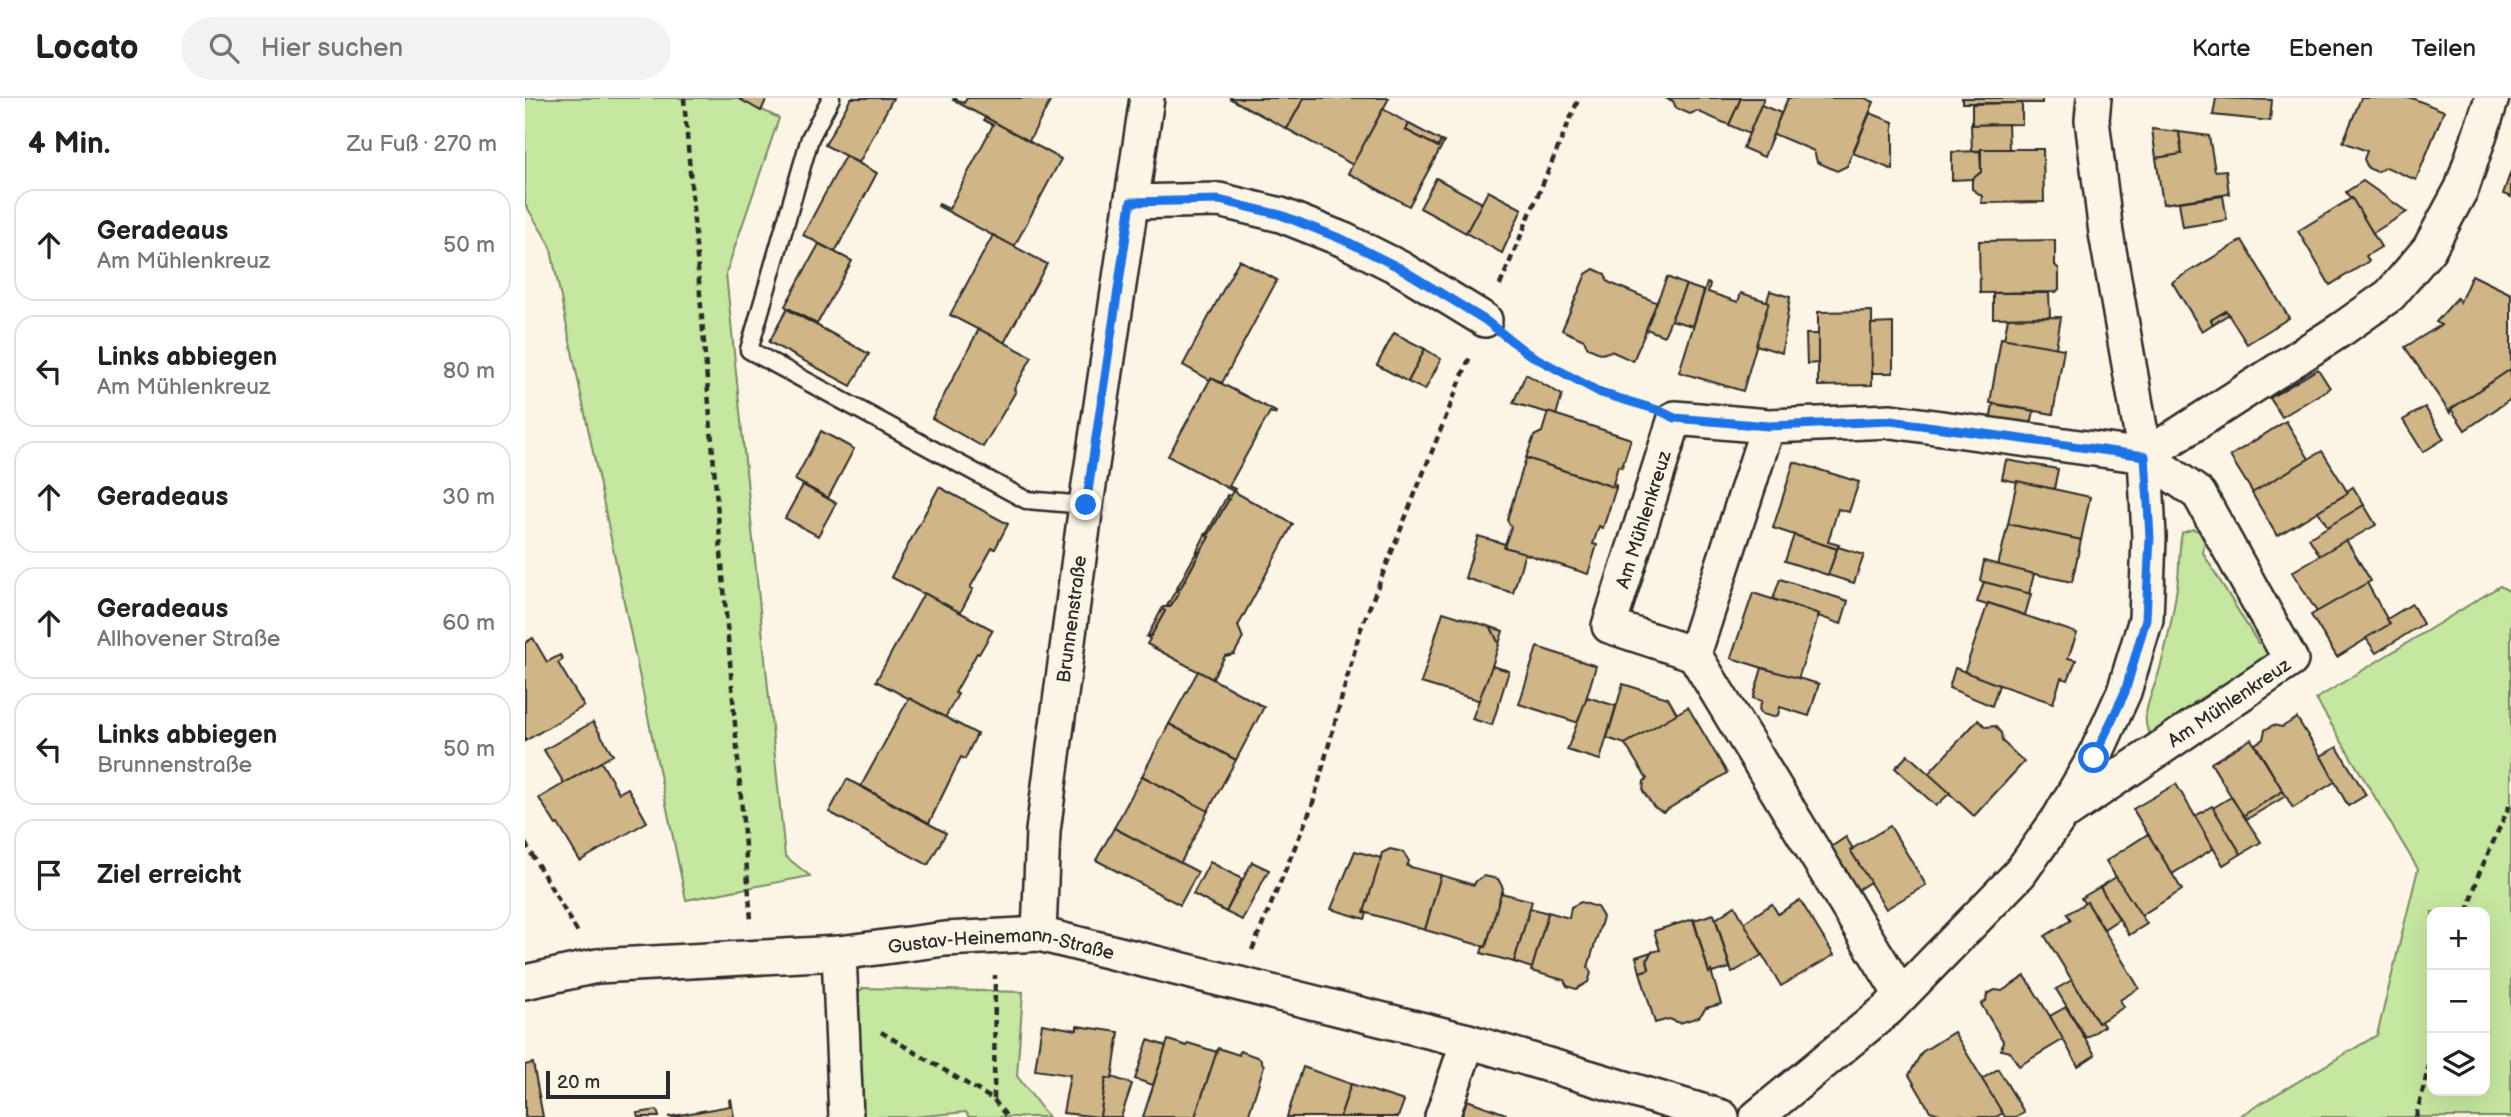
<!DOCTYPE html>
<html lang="de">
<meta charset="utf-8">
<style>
body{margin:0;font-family:"Balsamiq Sans",sans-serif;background:#f2f2f2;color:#202124}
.controls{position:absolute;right:21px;bottom:21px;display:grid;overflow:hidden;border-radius:14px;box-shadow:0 7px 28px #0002}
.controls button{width:63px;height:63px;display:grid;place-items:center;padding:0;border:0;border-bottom:2px solid #e0e0e0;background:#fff;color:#202124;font:35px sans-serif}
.scale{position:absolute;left:21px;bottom:18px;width:124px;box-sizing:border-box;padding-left:7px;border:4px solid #2b2b2b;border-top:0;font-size:19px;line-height:24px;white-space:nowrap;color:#2b2b2b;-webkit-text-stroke:5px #fcf5e5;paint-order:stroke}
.stop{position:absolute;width:21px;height:21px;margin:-16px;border:5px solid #1a73e8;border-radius:50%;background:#fff}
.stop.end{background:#1a73e8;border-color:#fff;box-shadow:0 2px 7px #0008}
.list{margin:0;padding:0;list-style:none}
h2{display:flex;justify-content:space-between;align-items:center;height:91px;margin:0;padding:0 28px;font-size:30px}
h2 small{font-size:23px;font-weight:400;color:#757577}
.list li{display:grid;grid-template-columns:46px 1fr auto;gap:21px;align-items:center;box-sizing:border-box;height:112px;margin:0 14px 14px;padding:0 14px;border:2px solid #e0e0e0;border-radius:21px}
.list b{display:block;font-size:26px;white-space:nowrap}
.list p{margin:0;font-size:23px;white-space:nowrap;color:#757577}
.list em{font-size:23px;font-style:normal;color:#757577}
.icon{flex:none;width:38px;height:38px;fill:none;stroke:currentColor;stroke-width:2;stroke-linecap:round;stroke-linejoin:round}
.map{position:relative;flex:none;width:1986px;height:1019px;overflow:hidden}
header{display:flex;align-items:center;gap:42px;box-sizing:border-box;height:98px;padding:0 35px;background:#fff;border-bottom:2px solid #e0e0e0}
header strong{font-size:33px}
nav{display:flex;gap:38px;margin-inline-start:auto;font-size:24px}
.search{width:490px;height:63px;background:#f2f2f2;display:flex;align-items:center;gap:18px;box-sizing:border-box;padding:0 24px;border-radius:38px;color:#757577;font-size:26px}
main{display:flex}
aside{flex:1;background:#fff}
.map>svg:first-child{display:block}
.green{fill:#c6e79f;stroke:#788965;stroke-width:2;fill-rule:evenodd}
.building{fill:#d0b586;stroke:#2b2b2b;stroke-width:2}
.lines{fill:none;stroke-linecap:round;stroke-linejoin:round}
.service-casing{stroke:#2b2b2b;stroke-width:21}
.minor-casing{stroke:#2b2b2b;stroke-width:38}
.path{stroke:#2b2b2b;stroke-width:4.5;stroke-dasharray:7 5;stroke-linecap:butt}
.service{stroke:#fcf5e5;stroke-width:16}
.minor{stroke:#fcf5e5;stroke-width:33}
.route{stroke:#1a73e8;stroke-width:9}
.labels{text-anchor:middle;stroke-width:5;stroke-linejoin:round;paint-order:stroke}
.street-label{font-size:19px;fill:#2b2b2b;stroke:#fcf5e5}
</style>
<header>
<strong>Locato</strong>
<div class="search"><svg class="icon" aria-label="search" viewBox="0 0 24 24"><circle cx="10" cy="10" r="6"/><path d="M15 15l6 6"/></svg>Hier suchen</div>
<nav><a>Karte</a><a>Ebenen</a><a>Teilen</a></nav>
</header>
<main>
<aside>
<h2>4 Min.<small>Zu Fuß · 270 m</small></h2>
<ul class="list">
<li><svg class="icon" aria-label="ahead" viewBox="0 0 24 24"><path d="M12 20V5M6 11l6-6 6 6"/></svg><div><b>Geradeaus</b><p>Am Mühlenkreuz</p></div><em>50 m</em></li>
<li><svg class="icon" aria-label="left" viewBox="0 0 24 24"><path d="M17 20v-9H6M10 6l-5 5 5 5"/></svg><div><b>Links abbiegen</b><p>Am Mühlenkreuz</p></div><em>80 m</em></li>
<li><svg class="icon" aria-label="ahead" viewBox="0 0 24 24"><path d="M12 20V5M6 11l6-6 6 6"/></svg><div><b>Geradeaus</b></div><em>30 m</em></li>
<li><svg class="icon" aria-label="ahead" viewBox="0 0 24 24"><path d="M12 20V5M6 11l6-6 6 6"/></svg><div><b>Geradeaus</b><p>Allhovener Straße</p></div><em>60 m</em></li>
<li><svg class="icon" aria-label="left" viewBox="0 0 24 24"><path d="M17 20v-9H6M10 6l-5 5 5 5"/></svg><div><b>Links abbiegen</b><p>Brunnenstraße</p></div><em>50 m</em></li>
<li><svg class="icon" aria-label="arrive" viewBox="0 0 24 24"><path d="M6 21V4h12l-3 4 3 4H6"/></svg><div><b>Ziel erreicht</b></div></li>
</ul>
</aside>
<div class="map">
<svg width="1986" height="1019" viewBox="0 0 1986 1019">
<rect width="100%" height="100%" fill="#fcf5e5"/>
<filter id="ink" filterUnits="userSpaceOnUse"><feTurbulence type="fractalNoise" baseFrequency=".0143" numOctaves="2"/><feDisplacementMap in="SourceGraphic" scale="14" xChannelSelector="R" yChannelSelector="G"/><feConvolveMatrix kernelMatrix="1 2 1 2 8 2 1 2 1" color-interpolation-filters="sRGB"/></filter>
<g filter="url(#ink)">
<!-- green -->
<g class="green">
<polygon points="0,0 212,0 254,20 201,175 260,758 285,778 161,802 25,147 0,106"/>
<path d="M1668 431 1677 434 1680 441 1678 455 1733 545 1746 547 1742 572 1727 568 1668 605 1666 618 1631 638 1624 635C1614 618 1629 592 1634 574 1642 546 1648 518 1652 489 1655 471 1653 453 1657 435Z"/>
<path d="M1975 488 1986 494V1019H1713L1852 937 1893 771 1791 601ZM1907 814H1960V993H1907Z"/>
<polygon points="338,890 498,894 492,978 523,1019 444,1019 441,1014 388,1019 328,1019 322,906"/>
</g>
<!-- building -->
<g class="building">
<polygon points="213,0 242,0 236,13"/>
<polygon points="326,0 368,0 334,65 300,47"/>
<polygon points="429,0 439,5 442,0 527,0 504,43 428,2"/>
<polygon points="704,0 779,0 762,31"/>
<polygon points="779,0 864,0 828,67 762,31"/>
<polygon points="1140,0 1216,0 1204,27 1172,13 1165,16 1151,10 1148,3"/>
<polygon points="1216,0 1239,0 1224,36 1204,27"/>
<polygon points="1263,0 1340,0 1349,4 1322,68 1312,73 1292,64 1289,53 1249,36 1244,44"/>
<rect x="1437" y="0" width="80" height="5"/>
<polygon points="1691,0 1747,2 1745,23 1688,17"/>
<polygon points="1836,0 1887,0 1919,13 1891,82 1861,69 1852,74 1843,70 1839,61 1842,53 1818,44"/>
<polygon points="1497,5 1497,26 1447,27 1447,6"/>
<polygon points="1236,7 1256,15 1239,59 1218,50"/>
<polygon points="858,11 884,26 881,32 913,49 916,43 919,44 884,108 823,75"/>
<polygon points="1345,15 1368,24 1368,72 1328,55"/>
<polygon points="460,19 536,61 489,149 413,108 414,106 424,111 468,27 459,22"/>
<polygon points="884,26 916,43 913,49 881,32"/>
<polygon points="1483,26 1484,51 1447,53 1446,27"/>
<polygon points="1627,31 1654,34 1657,56 1631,60"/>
<polygon points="1654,34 1684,38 1690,73 1701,72 1704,96 1638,106 1631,60 1657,56"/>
<polygon points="1456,51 1518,51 1519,104 1456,105 1457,98 1447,91 1447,81 1456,74"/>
<polygon points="1455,53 1456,74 1447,81 1427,82 1427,54"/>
<polygon points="320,58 352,75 310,154 278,137"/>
<polygon points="1986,73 1986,99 1978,96"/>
<polygon points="911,80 957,105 941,135 895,110"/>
<polygon points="1838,83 1882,114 1848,135 1821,94"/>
<polygon points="963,93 997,111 977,155 941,135"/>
<polygon points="1698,98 1702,122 1658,129 1654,104"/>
<polygon points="1827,100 1856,149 1841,158 1844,163 1805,187 1773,133"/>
<polygon points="468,137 522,166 479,245 425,217"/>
<polygon points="1530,142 1530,167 1534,171 1534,191 1531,194 1455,195 1454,143"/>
<polygon points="1717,142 1764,220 1722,246 1701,213 1686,222 1688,226 1677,233 1647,184"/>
<polygon points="294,146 327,163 292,226 260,208"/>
<polygon points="714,162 752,182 697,285 686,280 685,282 658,267"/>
<polygon points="1069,171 1080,176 1083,184 1133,205 1108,263 1086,253 1077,256 1063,250 1059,242 1037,232 1061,176"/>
<polygon points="1947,177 1986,196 1986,271 1926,311 1925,315 1880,249 1916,227 1911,224 1932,200 1935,204"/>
<polygon points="1142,179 1161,187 1139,238 1121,231"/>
<polygon points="1182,185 1185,186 1183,194 1213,204 1216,195 1244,204 1218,293 1154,274"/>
<polygon points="1161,187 1179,193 1168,228 1146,222"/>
<polygon points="1245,193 1265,199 1257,255 1231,247 1244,204 1242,203"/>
<polygon points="1468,195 1524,195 1525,219 1468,220"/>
<polygon points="262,211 344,256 326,288 244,244"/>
<polygon points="1347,213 1347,287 1293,288 1293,214"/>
<polygon points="1701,213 1704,216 1688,226 1686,222"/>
<polygon points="1536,219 1531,250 1479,241 1483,220"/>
<polygon points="1368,225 1368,275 1347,275 1346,226"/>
<polygon points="454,231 507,259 489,291 491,293 458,349 407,320"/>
<polygon points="869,235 900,251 883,284 852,267"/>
<polygon points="1281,236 1293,236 1293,265 1282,266"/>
<polygon points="1476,240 1539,251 1528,316 1465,305"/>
<polygon points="900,251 916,261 900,292 883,284"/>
<polygon points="1793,271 1805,290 1757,319 1745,300"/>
<polygon points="1986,271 1986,301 1940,332 1926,311"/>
<polygon points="1001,276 1037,297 1031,317 988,305"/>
<polygon points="686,280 751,314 750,316 745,314 704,388 710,391 708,393 643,358"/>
<polygon points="1468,306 1509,313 1505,331 1465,324"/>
<polygon points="1900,309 1919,341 1898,354 1878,322"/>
<polygon points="1023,314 1106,341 1097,369 1093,368 1088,386 1091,387 1091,390 1001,360 1009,338 1017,334"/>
<polygon points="1761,323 1784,361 1728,395 1705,358"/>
<polygon points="296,333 329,351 303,400 270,382"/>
<polygon points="1797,353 1823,395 1752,438 1727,395"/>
<polygon points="1001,360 1091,390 1078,430 1074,428 1068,446 1072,447 1063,476 979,449 986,429 982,422"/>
<polygon points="1481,362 1533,371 1529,391 1477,381"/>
<polygon points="1269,364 1334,384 1324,414 1313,411 1303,444 1314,447 1312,451 1248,430"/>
<polygon points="1492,383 1565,399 1556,442 1483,426"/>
<polygon points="278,387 311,405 293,438 260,420"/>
<polygon points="414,389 483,426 470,451 467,450 445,490 448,491 435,515 366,479"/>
<polygon points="1828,389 1839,407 1803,429 1793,413 1823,395 1822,393"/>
<polygon points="708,393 768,426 713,528 718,540 709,556 700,558 687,581 622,546 625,541 622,539 626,538 640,513 637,511 638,509 645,509 654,494 651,492 652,490 655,491 674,456 671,455 672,453 675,454 684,439 680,437 682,435 684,436 704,401 701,400 702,397 705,398"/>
<polygon points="701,400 704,401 684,436 682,435"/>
<polygon points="1839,407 1851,427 1795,458 1784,440"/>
<polygon points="1483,426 1556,442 1547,484 1473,468"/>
<polygon points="680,437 684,439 675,454 672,453"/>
<polygon points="1269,437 1312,451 1303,477 1260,463"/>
<polygon points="953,438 980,446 979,449 1000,455 988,495 940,480"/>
<polygon points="1821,442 1846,483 1792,514 1767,474"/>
<polygon points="1313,449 1339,457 1329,485 1303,477"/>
<polygon points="671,455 674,456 655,491 652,490"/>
<polygon points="1459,463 1509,476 1504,496 1455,483"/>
<polygon points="1255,481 1323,503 1316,526 1293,518 1294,516 1248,501"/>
<polygon points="1459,484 1506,496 1500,517 1463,505 1462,507 1452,504"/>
<polygon points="1842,485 1865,526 1812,559 1786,517"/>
<polygon points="651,492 654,494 645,509 642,508"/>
<polygon points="399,495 468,532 454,556 452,555 430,595 433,596 420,620 351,583"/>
<polygon points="1228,495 1294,516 1273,581 1206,560"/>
<polygon points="1463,505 1552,535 1543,560 1551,562 1543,582 1536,580 1528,605 1439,575"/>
<polygon points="1887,506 1898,526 1851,555 1841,540 1865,526 1862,521"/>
<polygon points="637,511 640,513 626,538 623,537"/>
<polygon points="918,514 966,529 974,546 956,603 896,585"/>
<polygon points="966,529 978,533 974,546"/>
<polygon points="8,540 22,564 35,557 38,561 33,565 59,608 0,643 0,545"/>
<polygon points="1012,549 1071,568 1054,625 994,606"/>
<polygon points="967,568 984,573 967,627 947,621"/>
<polygon points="1237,570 1294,586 1284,618 1255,609 1253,617 1248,619 1237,616 1234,611 1237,603 1228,600"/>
<polygon points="1430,570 1474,587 1467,608 1424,590"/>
<polygon points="673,573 739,609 711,662 644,626"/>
<polygon points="1098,586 1143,600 1152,616 1100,646 1082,640"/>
<polygon points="1062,599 1091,608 1075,662 1042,652"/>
<polygon points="384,600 452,636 440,661 436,659 404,725 336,688"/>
<polygon points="1163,609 1202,675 1138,714 1129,709 1118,693 1119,683 1122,681 1100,646"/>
<polygon points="1772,620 1811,683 1768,710 1730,646 1738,641 1740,632 1748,627 1757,629"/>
<polygon points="1453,622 1461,629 1470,628 1476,635 1477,643 1499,664 1449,718 1403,676"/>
<polygon points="68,624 88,657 39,685 19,652"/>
<polygon points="644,626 711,662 683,713 617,678"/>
<polygon points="1726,641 1758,693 1718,718 1686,665"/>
<polygon points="1812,649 1841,697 1823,708 1796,658"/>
<polygon points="1383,657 1425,695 1411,708 1370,670"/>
<polygon points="76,664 94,695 103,690 122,724 55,763 33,726 31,727 14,700"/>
<polygon points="617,678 683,713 655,766 589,730"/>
<polygon points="322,681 421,735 403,767 304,714"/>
<polygon points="1651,686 1689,750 1647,776 1608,711"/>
<polygon points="1758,693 1761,698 1722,721 1719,717"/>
<polygon points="1706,699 1736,744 1716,756 1688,710"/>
<polygon points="1687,708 1716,756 1698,767 1670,718"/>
<polygon points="1365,728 1401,787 1361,811 1325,752"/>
<polygon points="589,730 673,774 655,807 571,762"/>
<polygon points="1623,736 1657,792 1615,818 1581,763"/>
<polygon points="1321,739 1328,751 1325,752 1345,784 1329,794 1303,751"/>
<polygon points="865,751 878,754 884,763 882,768 916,777 900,832 839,814 857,755"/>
<polygon points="830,753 856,760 839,814 842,815 840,821 806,811"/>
<polygon points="685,764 717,781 701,814 668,796"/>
<polygon points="727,764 744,772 717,822 701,814"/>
<polygon points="916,777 949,787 951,783 959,778 973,781 978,790 961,849 900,832"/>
<polygon points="1591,779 1622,826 1604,837 1575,789"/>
<polygon points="1575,789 1594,821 1579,831 1562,804 1560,806 1556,800"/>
<polygon points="976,795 1007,803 989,864 956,855 958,849 961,849"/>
<polygon points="1275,802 1309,857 1256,888 1218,825 1247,806 1253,816"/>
<polygon points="1056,804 1072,809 1078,819 1063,869 1066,875 1063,884 1051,891 1042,888 1039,882 1006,873 1023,814 1044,820 1046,809"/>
<polygon points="1562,804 1614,890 1595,902 1599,909 1573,925 1520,838 1546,822 1542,816"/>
<polygon points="1210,808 1237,857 1207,875 1191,821"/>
<polygon points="1005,810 1023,815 1007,870 989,864"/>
<polygon points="1189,816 1205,870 1187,875 1184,875 1169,822"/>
<polygon points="1168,821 1184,875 1186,873 1196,906 1181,910 1174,919 1155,925 1144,921 1130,925 1115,874 1124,871 1122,862 1126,854 1135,852 1129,833"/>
<polygon points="1126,854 1122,862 1124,871 1115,874 1111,859"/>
<polygon points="1500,878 1539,941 1494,968 1485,954 1476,952 1478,943 1456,906 1461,903 1462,896 1470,892 1477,893"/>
<polygon points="1547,882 1573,925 1576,924 1579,928 1561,940 1531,891"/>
<polygon points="1541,909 1570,957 1553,968 1525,918"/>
<polygon points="517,926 552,932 552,928 594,934 587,981 581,980 575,1019 538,1015 545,977 510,972"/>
<polygon points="1429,934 1478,1015 1471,1019 1441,1019 1439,1017 1423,1019 1405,1013 1384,977 1397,954"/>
<polygon points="623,942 641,948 628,987 610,981"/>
<polygon points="643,942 662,948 663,945 692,954 670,1019 618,1019"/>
<polygon points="693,950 714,957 715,953 735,960 739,968 723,1019 670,1019"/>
<polygon points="8,965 18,1019 0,1019 0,967"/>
<polygon points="778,969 826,986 815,1019 762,1019"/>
<polygon points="1473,971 1499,1014 1490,1019 1480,1019 1457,981"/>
<polygon points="587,979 607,986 596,1019 575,1019 581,980 587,981"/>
<polygon points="826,986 879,1003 873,1019 815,1019"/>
<polygon points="206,1001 209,1019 143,1019 205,1008 204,1002"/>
<polygon points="942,1002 981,1016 981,1018 936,1019"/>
<polygon points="132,1012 134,1019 113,1019 112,1015"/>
</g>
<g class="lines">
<defs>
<polyline id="service" points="306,0 285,40 224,252 501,402 561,407"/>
<g id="minor">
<polyline points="606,104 694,102 756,117 819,142 875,170 960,222"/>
<path id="s1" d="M1243 328 1169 556 1084 528 1150 320 1243 328 1366 323 1620 358 1581 135 1567 22 1569 0"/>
<polyline points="1169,556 1376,897"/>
<path id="s2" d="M1543 713 1766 562 1674 396 1620 358"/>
<path id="s3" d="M514 836 518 733 561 407 622 0"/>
<polyline points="314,855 321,1019"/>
<path id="s4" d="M0 884 72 868 314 855 420 841 514 836 943 943 1197 1019"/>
<polyline points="917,1019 943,943"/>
<polyline points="1232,1019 1363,911 1495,775 1534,720 1569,660 1599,594 1621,521 1624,439 1620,358 1817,231 1865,197 1904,151 1937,90 1967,0"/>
</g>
</defs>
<!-- service casing -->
<use href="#service" class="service-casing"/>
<!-- minor casing -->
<use href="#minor" class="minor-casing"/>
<!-- path -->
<g class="path">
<polyline points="159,0 226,822"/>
<polyline points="975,187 1054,0"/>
<path d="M990 245C1026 274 1072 294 1116 307"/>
<polyline points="0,745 53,835"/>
<polyline points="1943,814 1953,778 1986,704"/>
<polyline points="727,852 787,708 835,533 946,256"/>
<polyline points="356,934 469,1002 482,1019"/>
<polyline points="469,1001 470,877"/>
<polyline points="1891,1019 1907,956"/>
</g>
<!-- service -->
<use href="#service" class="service"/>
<!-- minor -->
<use href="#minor" class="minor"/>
</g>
</g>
<g class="lines" filter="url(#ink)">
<!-- route -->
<polyline class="route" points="561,407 606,104 694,102 756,117 819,142 875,170 960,222 1002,255 1076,295 1133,312 1150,320 1243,328 1366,323 1620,358 1625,439 1621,521 1600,594 1569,660"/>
</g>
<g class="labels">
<!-- street labels -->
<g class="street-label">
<text dy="7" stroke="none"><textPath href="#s1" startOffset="441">Am Mühlenkreuz</textPath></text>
<text dy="7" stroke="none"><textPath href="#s3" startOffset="317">Brunnenstraße</textPath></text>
<text dy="7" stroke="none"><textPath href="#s2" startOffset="194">Am Mühlenkreuz</textPath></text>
<text dy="7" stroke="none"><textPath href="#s4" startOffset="480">Gustav-Heinemann-Straße</textPath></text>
</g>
</g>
</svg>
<div class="controls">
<button>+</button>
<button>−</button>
<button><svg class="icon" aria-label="layers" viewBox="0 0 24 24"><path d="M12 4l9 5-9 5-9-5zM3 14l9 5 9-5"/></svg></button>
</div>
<div class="scale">20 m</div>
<div class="stop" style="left:1569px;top:660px"></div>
<div class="stop end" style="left:561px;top:407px"></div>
</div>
</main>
